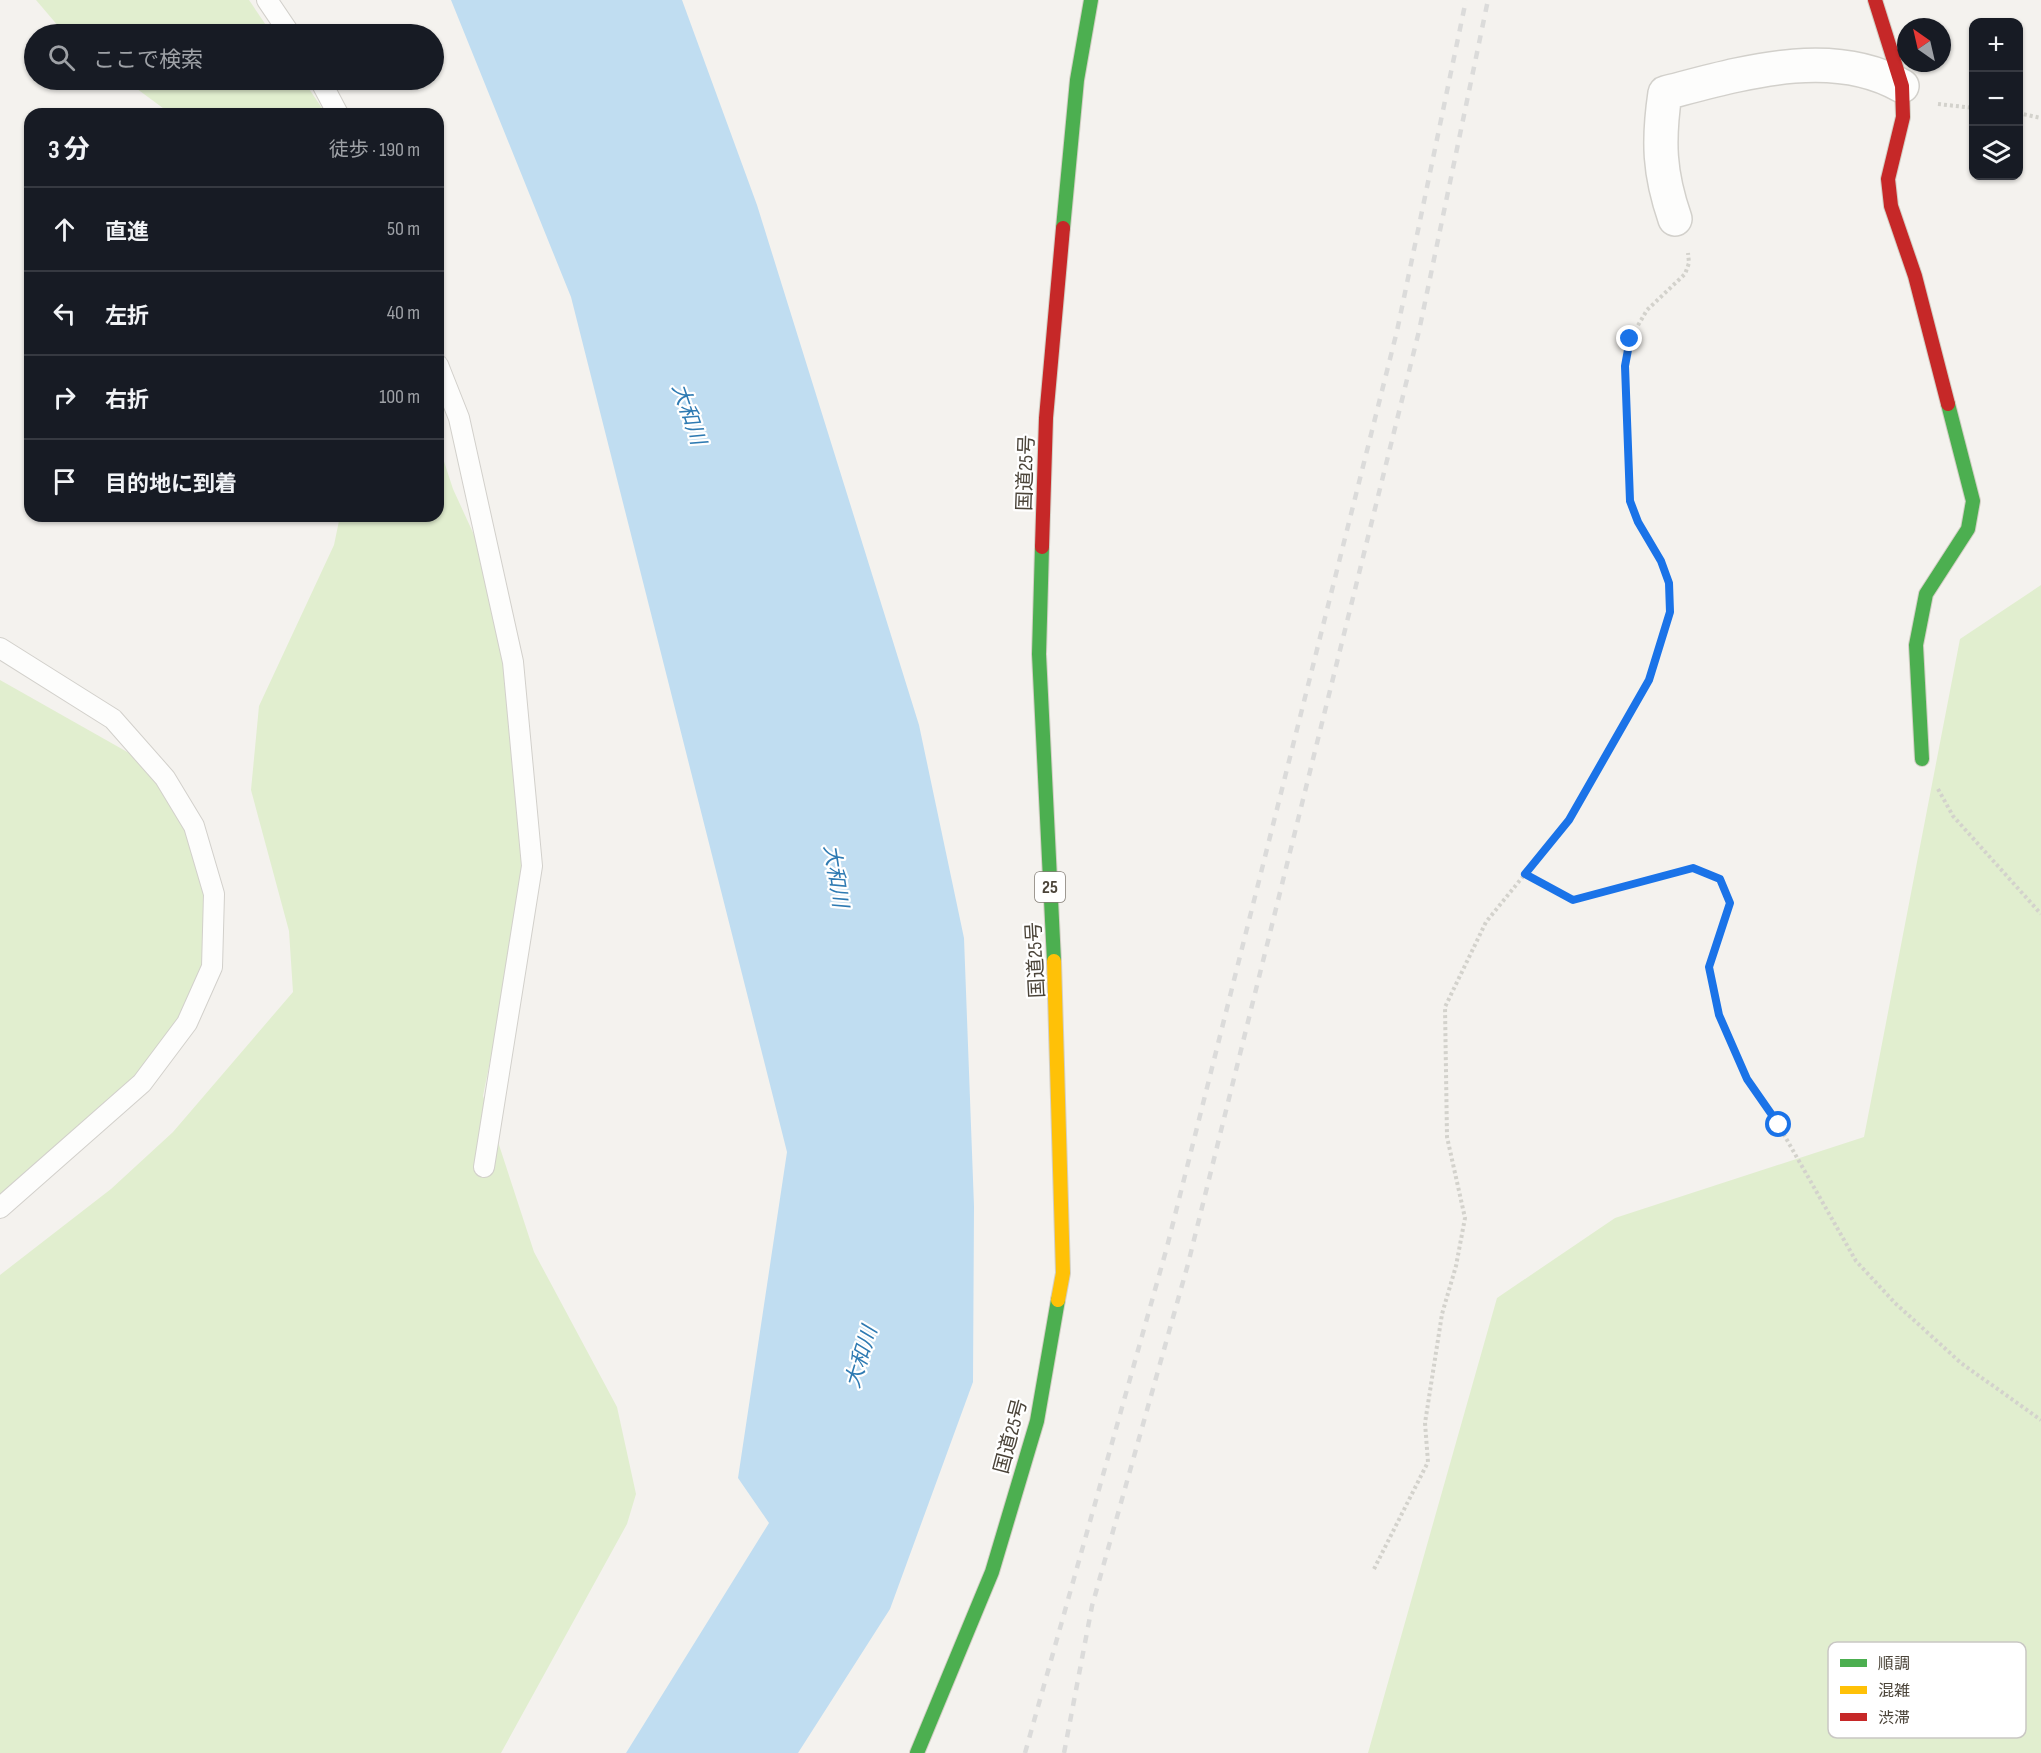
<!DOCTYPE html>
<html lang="ja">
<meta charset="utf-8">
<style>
body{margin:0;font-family:"Sofia Sans Condensed","Noto Sans JP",sans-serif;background:#20242c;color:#f1f3f6}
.controls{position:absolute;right:18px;top:18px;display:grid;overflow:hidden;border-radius:12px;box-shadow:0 2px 4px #0004}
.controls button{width:54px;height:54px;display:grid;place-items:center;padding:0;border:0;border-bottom:2px solid #363941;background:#171b24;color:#f1f3f6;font:30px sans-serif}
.compass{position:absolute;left:1897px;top:18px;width:54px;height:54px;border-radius:50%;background:#171b24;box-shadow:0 2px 4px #0004;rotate:326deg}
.stop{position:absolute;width:18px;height:18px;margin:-14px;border:4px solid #1a73e8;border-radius:50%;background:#fff}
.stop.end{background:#1a73e8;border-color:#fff;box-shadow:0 2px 6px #0008}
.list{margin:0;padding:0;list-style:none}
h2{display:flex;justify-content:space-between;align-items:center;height:78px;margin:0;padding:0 24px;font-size:26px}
h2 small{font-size:20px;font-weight:400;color:#9ea1a6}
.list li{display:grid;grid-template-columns:39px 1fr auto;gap:18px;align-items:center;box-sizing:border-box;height:84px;padding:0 24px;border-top:2px solid #363941}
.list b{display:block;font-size:22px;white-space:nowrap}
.list em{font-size:20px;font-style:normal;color:#9ea1a6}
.icon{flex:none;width:33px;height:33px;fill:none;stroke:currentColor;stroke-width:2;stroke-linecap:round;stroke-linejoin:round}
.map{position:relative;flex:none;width:2041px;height:1753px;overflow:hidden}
.search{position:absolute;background:#171b24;box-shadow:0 2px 4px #0004;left:24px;top:24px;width:420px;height:66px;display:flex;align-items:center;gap:15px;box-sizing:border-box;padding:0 21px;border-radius:33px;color:#9ea1a6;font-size:22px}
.panel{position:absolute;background:#171b24;box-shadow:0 2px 4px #0004;left:24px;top:108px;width:420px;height:414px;border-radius:18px}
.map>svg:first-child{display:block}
.green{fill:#e1eecf}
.water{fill:#c0ddf1}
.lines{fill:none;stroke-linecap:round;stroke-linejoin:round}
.lane-casing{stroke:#d2d0cb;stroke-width:22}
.street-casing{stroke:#d2d0cb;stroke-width:36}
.fast-casing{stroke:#d3cfc5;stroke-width:16}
.slow-casing{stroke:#d3cfc5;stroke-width:16}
.jam-casing{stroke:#d3cfc5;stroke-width:16}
.path{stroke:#d3d2cc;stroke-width:4;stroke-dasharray:3 3;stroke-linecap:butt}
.lane{stroke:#fdfdfc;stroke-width:20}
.street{stroke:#fdfdfc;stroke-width:33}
.fast{stroke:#4caf50;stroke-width:14}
.slow{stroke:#ffc107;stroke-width:14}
.jam{stroke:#c62828;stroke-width:14}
.rail{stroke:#dbdbda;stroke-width:4.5;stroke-dasharray:8 8;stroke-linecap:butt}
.route{stroke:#1a73e8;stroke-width:8}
.labels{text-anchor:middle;stroke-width:4.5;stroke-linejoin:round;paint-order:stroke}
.shield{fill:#fff;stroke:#817c74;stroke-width:1.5}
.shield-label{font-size:18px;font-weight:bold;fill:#4b4439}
.street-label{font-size:20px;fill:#4b4439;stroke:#fff}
.water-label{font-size:21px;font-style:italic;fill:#2e7ab2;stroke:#fff}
.key{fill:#fff;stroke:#c9c7c4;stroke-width:1.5}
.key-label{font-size:16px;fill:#4b4439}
</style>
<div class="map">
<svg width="2041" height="1753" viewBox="0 0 2041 1753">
<rect width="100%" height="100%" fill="#f4f2ee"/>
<!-- green -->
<g class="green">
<polygon points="36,0 249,0 272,34 65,34"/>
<polygon points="125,80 303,80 326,114 171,114"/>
<polygon points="438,443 453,489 502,596 525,887 483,1096 534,1252 617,1407 636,1494 627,1524 501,1753 0,1753 0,1275 111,1189 173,1132 293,992 289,931 251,790 259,706 334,545 340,516 438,516"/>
<polygon points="2041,585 2041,1753 1368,1753 1497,1298 1615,1218 1864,1137 1960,639"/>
<polygon points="0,680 175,779 213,856 221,970 172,1050 0,1210"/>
</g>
<!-- water -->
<polygon class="water" points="451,0 682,0 757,205 919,725 964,938 974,1206 973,1382 890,1609 798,1753 626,1753 769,1523 738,1478 787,1152 571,297"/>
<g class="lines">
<defs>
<g id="lane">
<polyline points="267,0 290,34"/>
<polyline points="320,80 338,114"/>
<polyline points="438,365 459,418 513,662 532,866 484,1167"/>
<polyline points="0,648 113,719 165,778 194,826 214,894 212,967 187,1023 142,1083 0,1208"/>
</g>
<path id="street" d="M1675 219C1659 173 1658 141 1665 93 1739 74 1831 45 1902 86"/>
<g id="fast">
<polyline points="1063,228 1077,80 1091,0"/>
<polyline points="1042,547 1039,654 1054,961"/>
<polyline points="1922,759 1916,645 1926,594 1968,529 1973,501 1948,404"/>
<polyline points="917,1753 992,1572 1037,1421 1058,1300"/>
</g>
<polyline id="slow" points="1054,961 1063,1273 1058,1300"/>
<g id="jam">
<polyline points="1875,0 1902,86 1903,117 1888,179 1891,206 1915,276 1948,404"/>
<polyline points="1042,547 1046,418 1063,228"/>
</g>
</defs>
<!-- lane casing -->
<use href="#lane" class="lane-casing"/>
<!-- street casing -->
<use href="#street" class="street-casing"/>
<!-- fast casing -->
<use href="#fast" class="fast-casing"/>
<!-- slow casing -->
<use href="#slow" class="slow-casing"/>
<!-- jam casing -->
<use href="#jam" class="jam-casing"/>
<!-- path -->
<g class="path">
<polyline points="1938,104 1974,108"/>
<polyline points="2018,113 2041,118"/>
<polyline points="1938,789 1953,816 2041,914"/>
<polyline points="1525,874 1573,900 1693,868 1720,879 1730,903 1709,967 1719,1015 1747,1079 1779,1126 1856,1261 1895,1303 1961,1363 2041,1420"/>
<polyline points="1374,1569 1428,1462 1425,1423 1442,1314 1456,1266 1465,1218 1447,1137 1445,1007 1486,922 1569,820 1649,680 1670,612 1669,583 1661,561 1638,522 1630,501 1625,366 1630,339 1647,310 1685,274 1689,263 1688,253"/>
</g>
<!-- lane -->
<use href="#lane" class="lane"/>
<!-- street -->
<use href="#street" class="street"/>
<!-- fast -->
<use href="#fast" class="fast"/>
<!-- slow -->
<use href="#slow" class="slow"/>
<!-- jam -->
<use href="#jam" class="jam"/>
<!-- rail -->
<g class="rail">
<polyline points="1025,1753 1167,1247 1397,331 1466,0"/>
<polyline points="1064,1753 1092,1606 1188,1264 1419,331 1488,0"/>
</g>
</g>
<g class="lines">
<!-- route -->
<polyline class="route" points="1630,339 1625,366 1630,501 1638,522 1661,561 1669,583 1670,612 1649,680 1569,820 1525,874 1573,900 1693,868 1720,879 1730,903 1709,967 1719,1015 1747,1079 1779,1125"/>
</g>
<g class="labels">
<!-- shield labels -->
<rect class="shield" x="1035" y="872" width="30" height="30" rx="4.5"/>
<g class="shield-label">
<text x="1050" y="893">25</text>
</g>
<!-- street labels -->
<g class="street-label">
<text transform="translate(1025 473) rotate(-88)" y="7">国道25号</text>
<text transform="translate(1035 960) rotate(-93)" y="7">国道25号</text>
<text transform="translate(1010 1436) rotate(-75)" y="7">国道25号</text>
</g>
<!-- water labels -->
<g class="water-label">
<text transform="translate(689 414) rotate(71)" y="7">大和川</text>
<text transform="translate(836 876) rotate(81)" y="7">大和川</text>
<text transform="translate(861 1357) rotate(-73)" y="7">大和川</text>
</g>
</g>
<!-- legend -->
<rect x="1828" y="1642" width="198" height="96" rx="9" class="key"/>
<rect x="1840" y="1659" width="27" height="8" fill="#4caf50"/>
<rect x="1840" y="1686" width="27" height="8" fill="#ffc107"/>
<rect x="1840" y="1713" width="27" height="8" fill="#c62828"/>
<g class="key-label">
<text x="1878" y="1669">順調</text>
<text x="1878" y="1696">混雑</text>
<text x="1878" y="1723">渋滞</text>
</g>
</svg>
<div class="controls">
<button>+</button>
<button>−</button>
<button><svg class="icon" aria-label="layers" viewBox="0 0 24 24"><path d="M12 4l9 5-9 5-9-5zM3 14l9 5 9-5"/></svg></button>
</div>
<svg class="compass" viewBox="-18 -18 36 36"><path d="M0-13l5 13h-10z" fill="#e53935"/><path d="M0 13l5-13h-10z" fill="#9ea1a6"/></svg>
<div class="stop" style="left:1779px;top:1125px"></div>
<div class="stop end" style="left:1630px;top:339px"></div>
<div class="search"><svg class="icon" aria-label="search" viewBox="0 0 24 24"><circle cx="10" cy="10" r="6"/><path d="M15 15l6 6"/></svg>ここで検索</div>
<section class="panel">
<h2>3 分<small>徒歩 · 190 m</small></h2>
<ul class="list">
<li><svg class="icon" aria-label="ahead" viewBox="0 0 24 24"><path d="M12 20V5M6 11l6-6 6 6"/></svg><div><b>直進</b></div><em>50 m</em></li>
<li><svg class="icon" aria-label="left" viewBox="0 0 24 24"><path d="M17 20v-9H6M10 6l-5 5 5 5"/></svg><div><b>左折</b></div><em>40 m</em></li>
<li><svg class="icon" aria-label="right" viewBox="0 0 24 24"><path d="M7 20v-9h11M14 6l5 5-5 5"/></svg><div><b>右折</b></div><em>100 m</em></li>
<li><svg class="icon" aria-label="arrive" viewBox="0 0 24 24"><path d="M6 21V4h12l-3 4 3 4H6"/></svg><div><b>目的地に到着</b></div></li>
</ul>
</section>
</div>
